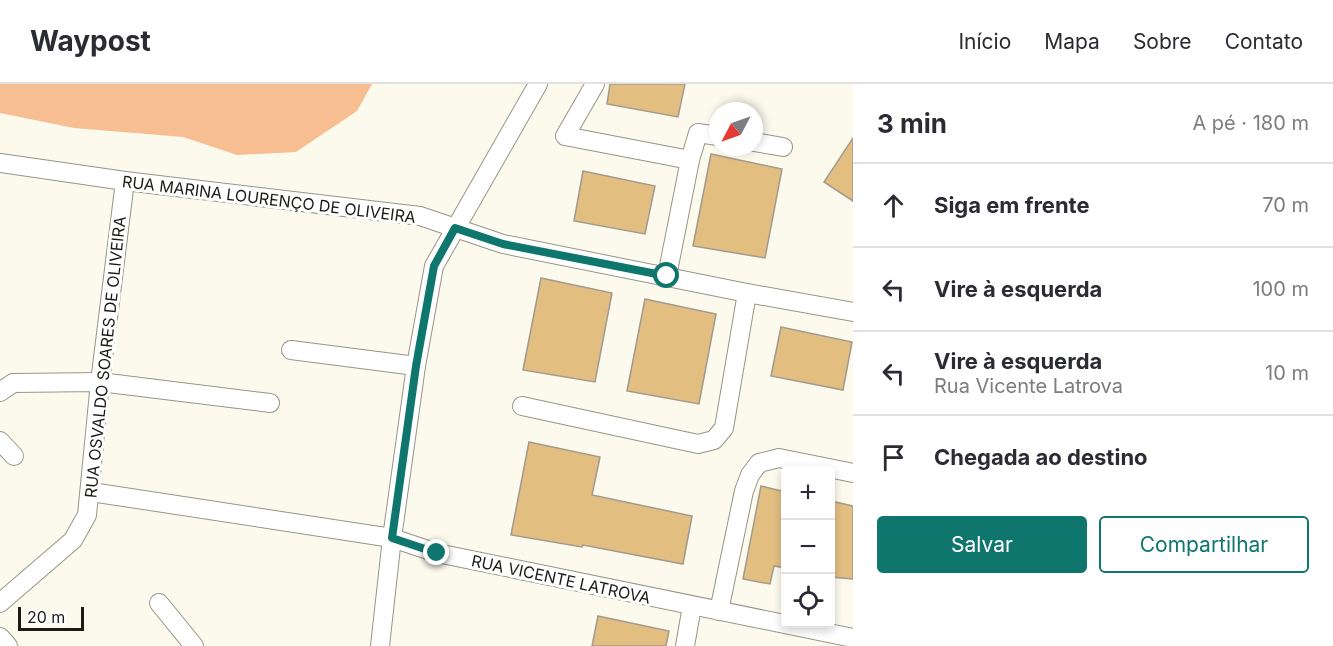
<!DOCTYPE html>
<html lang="pt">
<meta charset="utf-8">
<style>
body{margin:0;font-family:Inter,sans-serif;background:#f2f2f3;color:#2b2b33}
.controls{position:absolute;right:18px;bottom:18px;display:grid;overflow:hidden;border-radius:6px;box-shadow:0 3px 9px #0003}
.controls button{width:54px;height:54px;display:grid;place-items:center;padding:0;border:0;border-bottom:2px solid #e1e1e2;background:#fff;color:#2b2b33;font:30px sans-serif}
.compass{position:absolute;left:709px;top:18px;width:54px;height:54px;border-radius:50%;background:#fff;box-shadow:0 3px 9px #0003;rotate:229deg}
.scale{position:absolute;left:18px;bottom:15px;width:66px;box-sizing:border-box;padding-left:6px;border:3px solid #1c1b16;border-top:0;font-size:16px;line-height:21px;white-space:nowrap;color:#1c1b16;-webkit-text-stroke:4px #fff;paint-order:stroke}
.stop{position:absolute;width:18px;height:18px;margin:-14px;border:4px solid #0f766e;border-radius:50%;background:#fff}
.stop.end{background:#0f766e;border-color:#fff;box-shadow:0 2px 6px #0008}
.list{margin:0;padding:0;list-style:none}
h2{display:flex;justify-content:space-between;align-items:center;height:78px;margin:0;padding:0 24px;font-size:26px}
h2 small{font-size:20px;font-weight:400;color:#7c7c81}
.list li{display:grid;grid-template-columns:39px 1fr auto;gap:18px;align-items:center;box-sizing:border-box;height:84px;padding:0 24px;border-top:2px solid #e1e1e2}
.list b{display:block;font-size:22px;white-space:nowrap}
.list p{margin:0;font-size:20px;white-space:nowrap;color:#7c7c81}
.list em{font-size:20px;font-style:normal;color:#7c7c81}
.actions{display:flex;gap:12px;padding:18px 24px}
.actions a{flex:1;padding:14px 0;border:2px solid #0f766e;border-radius:6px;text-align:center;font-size:21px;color:#0f766e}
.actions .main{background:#0f766e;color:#fff}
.icon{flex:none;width:33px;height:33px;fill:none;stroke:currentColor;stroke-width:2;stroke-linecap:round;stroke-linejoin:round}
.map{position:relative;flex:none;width:853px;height:562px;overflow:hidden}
header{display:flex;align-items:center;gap:36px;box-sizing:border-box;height:84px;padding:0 30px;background:#fff;border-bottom:2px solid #e1e1e2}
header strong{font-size:28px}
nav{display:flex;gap:33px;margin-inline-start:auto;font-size:21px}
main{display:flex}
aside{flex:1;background:#fff}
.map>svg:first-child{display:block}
.forest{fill:#f7be92}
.building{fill:#e3be81;stroke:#a29a8f;stroke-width:1.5}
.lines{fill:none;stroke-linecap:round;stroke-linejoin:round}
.minor-casing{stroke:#979588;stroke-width:20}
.minor{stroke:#fff;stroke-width:18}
.route{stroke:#0f766e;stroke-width:8}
.labels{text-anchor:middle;stroke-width:6;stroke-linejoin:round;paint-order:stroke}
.street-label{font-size:16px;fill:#1c1b16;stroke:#fff}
</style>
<header>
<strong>Waypost</strong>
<nav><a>Início</a><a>Mapa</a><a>Sobre</a><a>Contato</a></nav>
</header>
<main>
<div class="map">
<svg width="853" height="562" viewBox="0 0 853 562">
<rect width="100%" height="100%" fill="#fcfaec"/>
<!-- forest -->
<polygon class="forest" points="0,0 372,0 357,27 296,68 237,71 183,53 74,44 0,29"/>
<!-- building -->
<g class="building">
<polygon points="610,0 685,0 678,33 607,20"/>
<polygon points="853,54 853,117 824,98"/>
<polygon points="711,70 782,85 765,174 693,162"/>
<polygon points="583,87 655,102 645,150 574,137"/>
<polygon points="541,194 612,209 595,298 523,286"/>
<polygon points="645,215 716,230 699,320 627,307"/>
<polygon points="781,243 852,258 843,306 771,292"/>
<polygon points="529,358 600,373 592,411 692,432 683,480 583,461 582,463 511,451"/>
<polygon points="761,402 786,408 786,484 774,482 770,500 743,495"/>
<polygon points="831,417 853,422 853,495 831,493"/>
<polygon points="598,532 669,547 666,562 592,562"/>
</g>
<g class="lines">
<defs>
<g id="minor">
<polyline points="595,0 565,52 690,76"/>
<polyline points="754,58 783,63"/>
<polyline points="0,79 125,97 420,132 503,160 747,209 853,228"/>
<polyline points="667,192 690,76 698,49 718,52"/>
<polyline points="291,266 416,282"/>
<polyline points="0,308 13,299 100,298 270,319"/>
<polyline points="522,322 698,360 714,356 724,344 747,209"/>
<polyline points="0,357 14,372"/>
<polyline points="91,408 392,454 437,469 853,554"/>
<polyline points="0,519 73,456 87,431 100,298 125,97"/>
<polyline points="159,519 194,562"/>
<polyline points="719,527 744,407 750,391 759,379 779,374 853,389"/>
<polyline points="0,553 8,562"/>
<polyline points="380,562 392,454 416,282 434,182 538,0"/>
<polyline points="685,562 692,522"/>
</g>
</defs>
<!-- minor casing -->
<use href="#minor" class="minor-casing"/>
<!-- minor -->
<use href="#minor" class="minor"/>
</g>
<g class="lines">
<!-- route -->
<polyline class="route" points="437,469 392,454 416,282 434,182 455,144 503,160 667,192"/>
</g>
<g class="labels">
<!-- street labels -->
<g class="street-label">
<text transform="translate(269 115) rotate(7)" y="6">RUA MARINA LOURENÇO DE OLIVEIRA</text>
<text transform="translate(105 273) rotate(-84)" y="6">RUA OSVALDO SOARES DE OLIVEIRA</text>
<text transform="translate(561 495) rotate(12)" y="6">RUA VICENTE LATROVA</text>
</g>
</g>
</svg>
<div class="controls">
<button>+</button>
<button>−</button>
<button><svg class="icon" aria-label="locate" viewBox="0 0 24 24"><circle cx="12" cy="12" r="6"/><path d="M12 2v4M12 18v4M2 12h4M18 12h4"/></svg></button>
</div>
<svg class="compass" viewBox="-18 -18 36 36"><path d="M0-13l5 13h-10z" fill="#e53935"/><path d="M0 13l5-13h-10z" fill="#7c7c81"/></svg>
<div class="scale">20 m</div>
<div class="stop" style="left:667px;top:192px"></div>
<div class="stop end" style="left:437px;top:469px"></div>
</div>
<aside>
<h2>3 min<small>A pé · 180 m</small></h2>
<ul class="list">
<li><svg class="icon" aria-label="ahead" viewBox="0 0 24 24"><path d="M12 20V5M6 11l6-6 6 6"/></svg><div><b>Siga em frente</b></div><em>70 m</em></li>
<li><svg class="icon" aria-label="left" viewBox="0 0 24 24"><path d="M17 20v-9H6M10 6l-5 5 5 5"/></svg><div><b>Vire à esquerda</b></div><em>100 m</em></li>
<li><svg class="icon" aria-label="left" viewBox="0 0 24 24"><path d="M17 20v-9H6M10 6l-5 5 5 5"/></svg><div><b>Vire à esquerda</b><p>Rua Vicente Latrova</p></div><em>10 m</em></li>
<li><svg class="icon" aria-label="arrive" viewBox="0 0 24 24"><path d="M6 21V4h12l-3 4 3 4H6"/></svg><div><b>Chegada ao destino</b></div></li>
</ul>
<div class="actions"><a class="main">Salvar</a><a>Compartilhar</a></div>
</aside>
</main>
